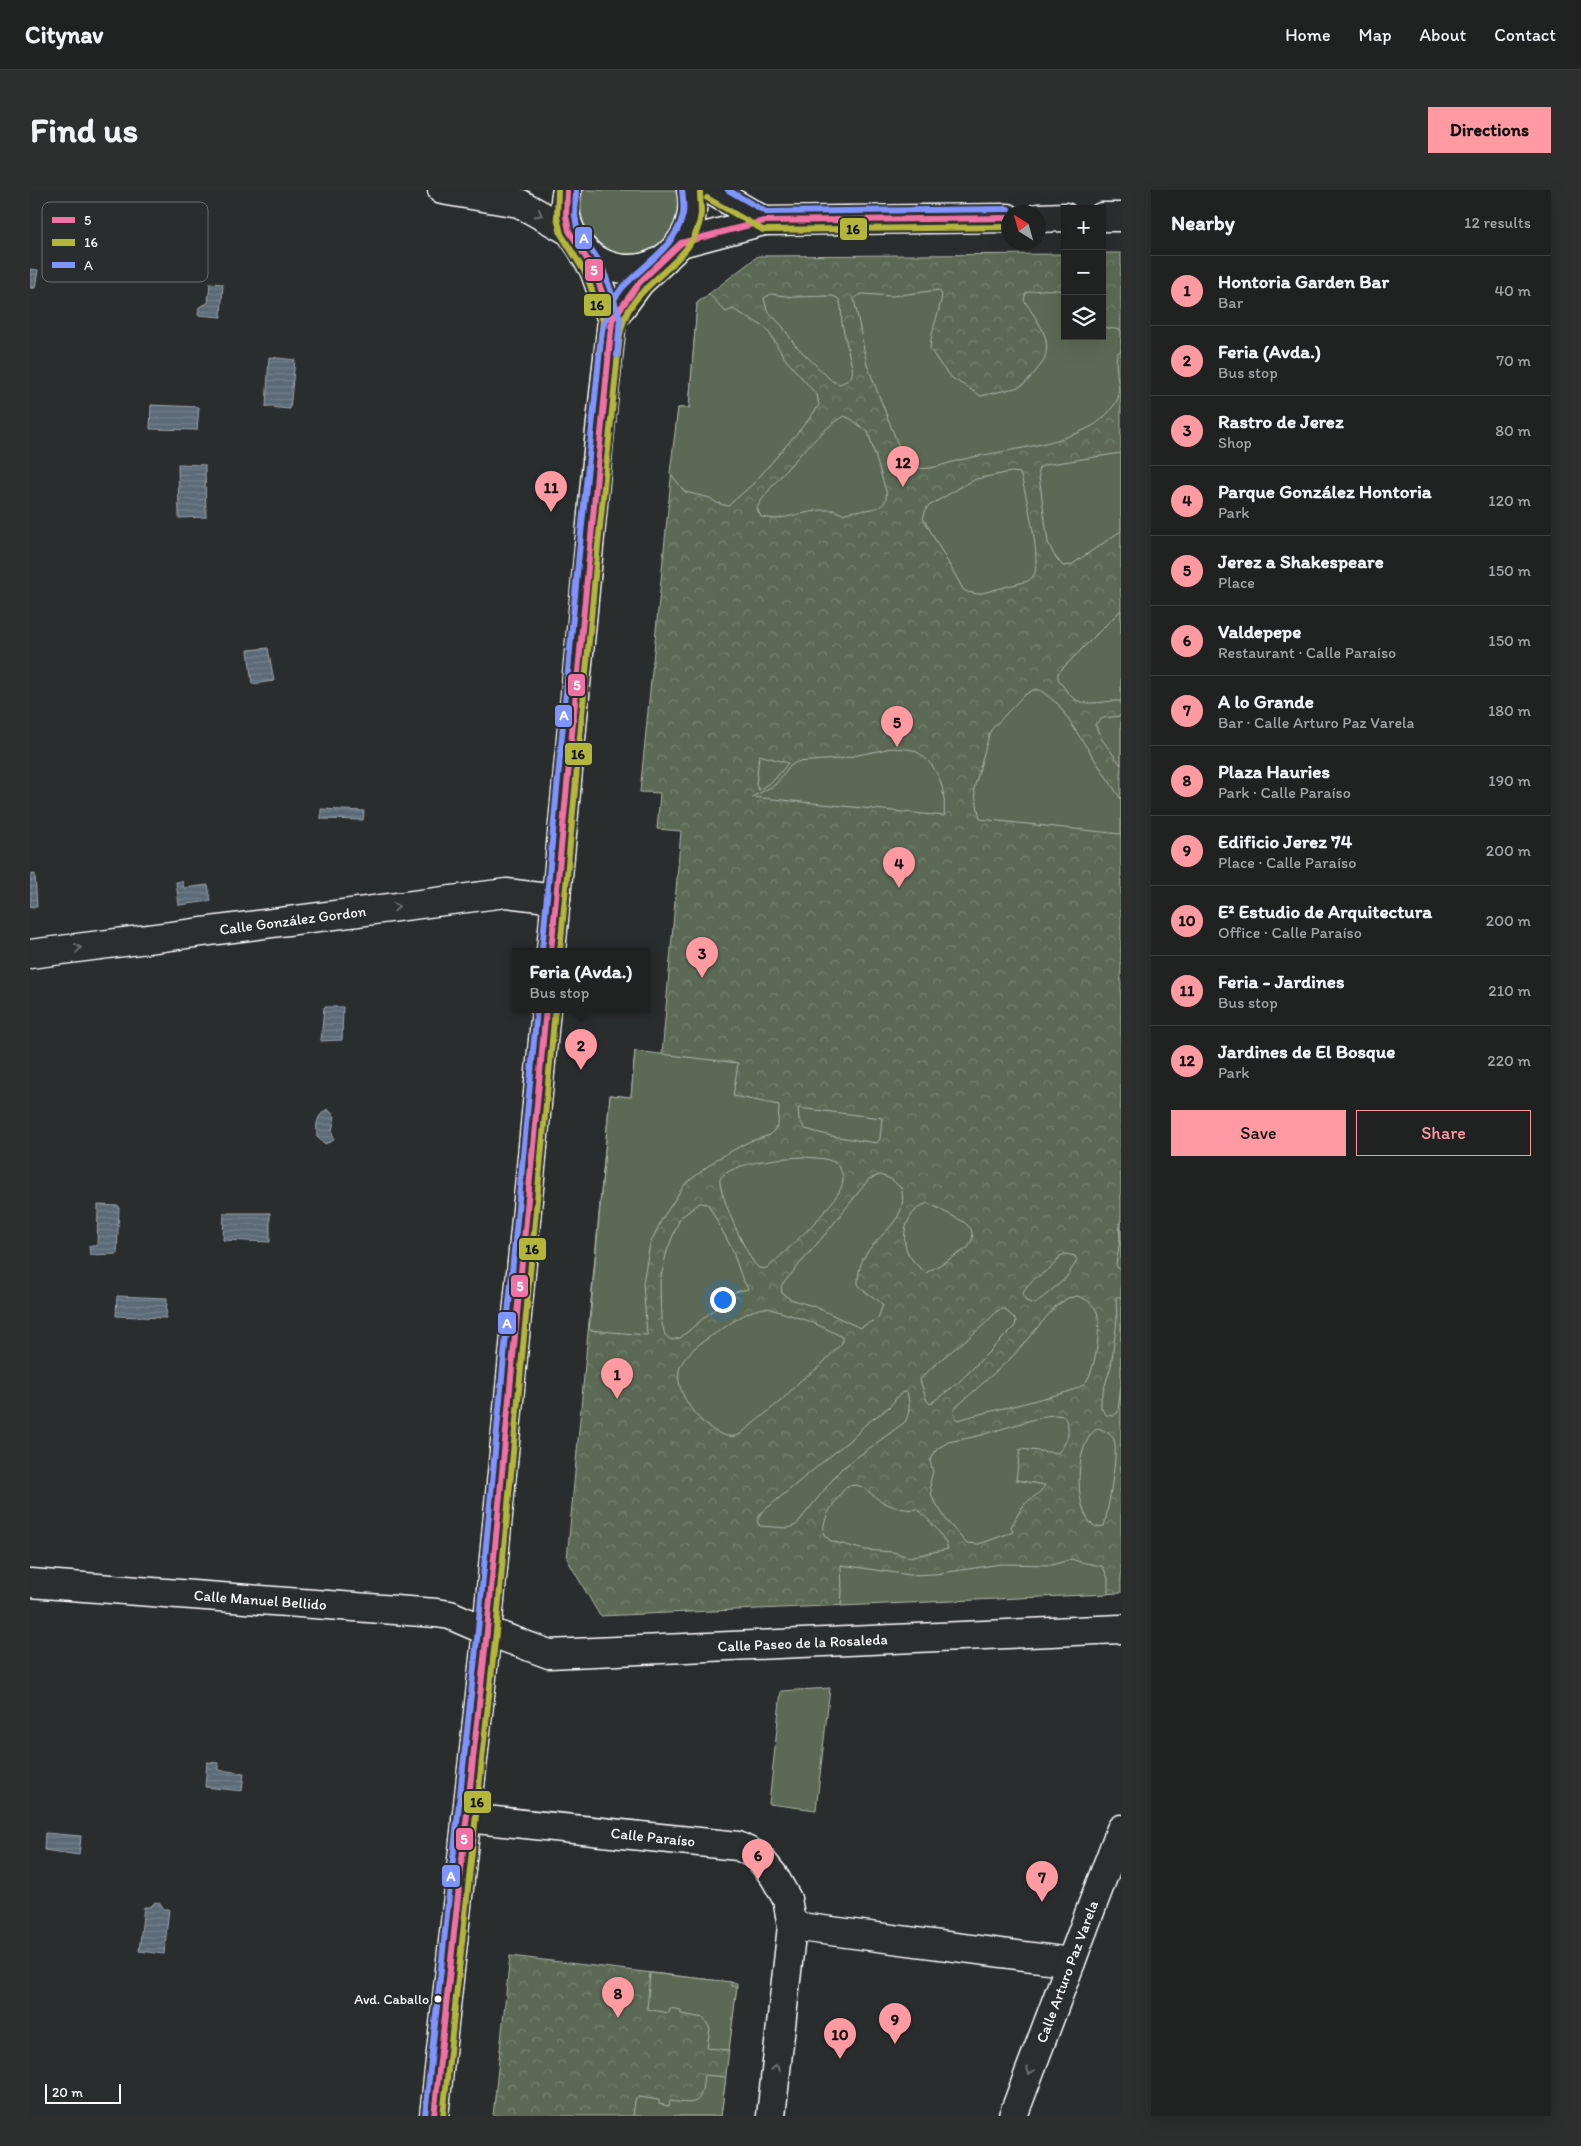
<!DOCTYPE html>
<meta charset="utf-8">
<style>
body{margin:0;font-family:Itim,sans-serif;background:#2d2f2f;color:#f1f3f6}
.controls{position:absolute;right:15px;top:15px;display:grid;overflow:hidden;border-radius:0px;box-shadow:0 5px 20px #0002}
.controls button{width:45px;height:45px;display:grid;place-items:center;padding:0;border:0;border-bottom:1px solid #3d3f40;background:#202222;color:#f1f3f6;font:25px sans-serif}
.compass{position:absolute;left:971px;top:15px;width:45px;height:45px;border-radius:50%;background:#202222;box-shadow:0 5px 20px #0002;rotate:323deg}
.scale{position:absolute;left:15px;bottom:12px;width:76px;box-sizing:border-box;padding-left:5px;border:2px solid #fff;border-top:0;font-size:14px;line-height:18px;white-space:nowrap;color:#fff;-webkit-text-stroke:4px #2a2d2e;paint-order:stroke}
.you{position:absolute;left:692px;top:1109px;width:18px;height:18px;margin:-12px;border:4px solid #fff;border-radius:50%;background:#1a73e8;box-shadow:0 0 0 8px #1a73e833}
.badge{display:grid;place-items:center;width:32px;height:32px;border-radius:50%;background:#ff9aa2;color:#111;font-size:16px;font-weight:700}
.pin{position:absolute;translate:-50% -41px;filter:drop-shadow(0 1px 2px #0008)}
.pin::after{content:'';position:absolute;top:26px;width:18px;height:15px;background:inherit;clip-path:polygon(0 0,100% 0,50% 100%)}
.popup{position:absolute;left:482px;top:758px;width:138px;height:65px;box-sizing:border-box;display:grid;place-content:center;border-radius:0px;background:#202222;filter:drop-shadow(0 1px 4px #0005);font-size:16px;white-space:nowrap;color:#a2a4a5}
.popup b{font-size:19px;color:#f1f3f6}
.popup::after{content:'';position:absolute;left:50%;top:100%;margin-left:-10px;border:10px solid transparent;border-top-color:#202222}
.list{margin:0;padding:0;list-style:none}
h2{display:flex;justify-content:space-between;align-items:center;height:65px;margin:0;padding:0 20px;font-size:21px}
h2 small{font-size:16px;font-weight:400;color:#a2a4a5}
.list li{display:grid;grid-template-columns:32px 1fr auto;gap:15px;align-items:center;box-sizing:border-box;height:70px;padding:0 20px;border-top:1px solid #3d3f40}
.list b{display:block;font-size:19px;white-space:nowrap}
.list p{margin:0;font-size:16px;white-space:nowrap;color:#a2a4a5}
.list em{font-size:16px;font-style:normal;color:#a2a4a5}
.actions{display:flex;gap:10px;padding:15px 20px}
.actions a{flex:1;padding:11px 0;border:1px solid #ff9aa2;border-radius:0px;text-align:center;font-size:18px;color:#ff9aa2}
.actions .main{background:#ff9aa2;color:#111}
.icon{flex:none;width:28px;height:28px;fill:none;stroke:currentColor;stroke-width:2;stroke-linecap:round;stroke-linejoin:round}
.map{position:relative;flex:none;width:1091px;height:1926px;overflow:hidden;border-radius:0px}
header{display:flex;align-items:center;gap:30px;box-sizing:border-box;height:70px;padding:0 25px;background:#202222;border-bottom:1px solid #3d3f40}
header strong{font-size:24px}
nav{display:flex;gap:28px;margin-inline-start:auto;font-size:18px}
.intro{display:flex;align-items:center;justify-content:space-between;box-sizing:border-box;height:120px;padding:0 30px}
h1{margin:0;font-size:35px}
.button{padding:12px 22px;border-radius:0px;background:#ff9aa2;color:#111;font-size:18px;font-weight:700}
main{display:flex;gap:30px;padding:0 30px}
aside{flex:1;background:#202222;border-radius:0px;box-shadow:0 5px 20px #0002}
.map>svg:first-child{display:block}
.forest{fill:url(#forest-crowns);stroke:#adb5aa}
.garden{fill:#5b6b54;stroke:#adb5aa}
.water{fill:url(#water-rules);stroke:#9da6ae}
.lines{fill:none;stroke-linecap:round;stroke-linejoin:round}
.minor-casing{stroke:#fff;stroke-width:31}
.tertiary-casing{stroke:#fff;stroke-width:31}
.secondary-casing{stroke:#fff;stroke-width:31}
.primary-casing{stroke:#fff;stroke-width:31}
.minor{stroke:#2a2d2e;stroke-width:28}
.tertiary{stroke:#2a2d2e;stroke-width:28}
.secondary{stroke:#2a2d2e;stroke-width:28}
.primary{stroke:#2a2d2e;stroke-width:28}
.bus-1-casing{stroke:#2a2d2e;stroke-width:10}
.bus-2-casing{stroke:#2a2d2e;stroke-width:10}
.bus-3-casing{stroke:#2a2d2e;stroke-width:10}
.bus-1{stroke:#f071a3;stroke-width:6}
.bus-2{stroke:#b4b63c;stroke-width:6}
.bus-3{stroke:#8094ff;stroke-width:6}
.oneway{stroke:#6a6c6d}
.bus-dot{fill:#fff;stroke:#2a2d2e;stroke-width:2}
.labels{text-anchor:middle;stroke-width:5;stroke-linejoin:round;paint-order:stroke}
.bus-label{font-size:14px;fill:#fff;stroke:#2a2d2e;text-anchor:end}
.street-label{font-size:15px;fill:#fff;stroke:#2a2d2e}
.key{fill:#2a2d2e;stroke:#6a6c6d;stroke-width:1}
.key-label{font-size:14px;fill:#fff}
.line-badge{stroke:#2a2d2e;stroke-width:2}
.badge-label{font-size:14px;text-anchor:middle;font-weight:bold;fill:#fff}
.pale-badge-label{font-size:14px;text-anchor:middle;font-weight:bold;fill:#111}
</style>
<header>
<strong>Citynav</strong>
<nav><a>Home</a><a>Map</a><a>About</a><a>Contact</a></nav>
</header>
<div class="intro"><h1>Find us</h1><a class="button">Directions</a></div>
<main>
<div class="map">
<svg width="1091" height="1926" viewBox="0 0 1091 1926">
<defs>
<pattern id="forest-crowns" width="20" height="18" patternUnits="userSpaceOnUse" patternTransform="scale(1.25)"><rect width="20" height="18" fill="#5b6b54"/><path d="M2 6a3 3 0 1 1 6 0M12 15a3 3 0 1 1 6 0" fill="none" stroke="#74816e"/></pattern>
<pattern id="water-rules" width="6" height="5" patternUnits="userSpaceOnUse" patternTransform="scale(1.25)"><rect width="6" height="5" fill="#5b6b78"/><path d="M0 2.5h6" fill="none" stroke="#74818c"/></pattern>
</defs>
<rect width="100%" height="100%" fill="#2a2d2e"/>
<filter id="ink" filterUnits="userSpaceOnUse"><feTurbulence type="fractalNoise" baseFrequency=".02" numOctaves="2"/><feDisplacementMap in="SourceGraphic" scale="10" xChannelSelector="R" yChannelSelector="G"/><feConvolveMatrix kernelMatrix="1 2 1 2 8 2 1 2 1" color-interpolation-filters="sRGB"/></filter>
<g filter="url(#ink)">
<!-- forest -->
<g class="forest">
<polygon points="1072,63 1091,63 1091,1403 570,1426 537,1369 580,905 601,907 605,861 632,865 651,641 627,639 630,603 610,602 648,218 659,218 667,113 728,66 1035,64 1035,146 1072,146"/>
<polygon points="480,1766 707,1793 691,1926 463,1926"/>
</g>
<!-- garden -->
<g class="garden">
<path d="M553 0H647C670 83 533 88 553 0Z"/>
<path d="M909 100 912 105C909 124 901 140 900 159L913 178 922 188 951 206 989 197C996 194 1001 187 1006 181 1030 155 1008 133 994 110L996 103C1008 99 1022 99 1035 101V146H1072V137L1091 140V160L1087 164C1084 177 1091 199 1088 209 1083 218 1071 232 1062 236 1026 256 974 260 934 269 922 271 900 281 889 278 879 275 873 266 869 257L837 175 824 108 832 104 862 106Z"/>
<polygon points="679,104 696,122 703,119 736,138 756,170 787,205 789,215 779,229 724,293 698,316 687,313 680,308 655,302 640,283 648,218 659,218 667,113"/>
<path d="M741 104 763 107 803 106 809 109 811 116 812 134 822 177C824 188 819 190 810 194L802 191 765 155 753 137 737 120 734 108Z"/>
<path d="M814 226 821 229 838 242 856 301C860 325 830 317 813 324L803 320H790L746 329 731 327 727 318C734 301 798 232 814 226Z"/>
<polygon points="1091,263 1091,341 1041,375 1033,376 1024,365 1018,352 1008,279 1014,275"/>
<path d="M981 282 990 283C996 303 1010 364 1005 382 1004 386 1001 388 998 391L948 404 937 402 933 399 893 328 897 317 931 297 946 289Z"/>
<path d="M1091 420V511C1069 510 1050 521 1036 500 1032 494 1027 491 1028 483Z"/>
<polygon points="1003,500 1010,500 1028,514 1091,609 1091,644 950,629 944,599 959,545 961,540 993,506"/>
<polygon points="1091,526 1091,575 1071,548 1065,534 1073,528"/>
<path d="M862 558C869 559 879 558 885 561 910 575 916 601 914 626L722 607 745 595 758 578 766 572 809 569Z"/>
<polygon points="729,565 758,573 745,589 729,600 726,595"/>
<polygon points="605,861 708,873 703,906 749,915 748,935 740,945 718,952 687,969 655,994 632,1029 620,1054 613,1093 617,1145 559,1140 580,905 601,907"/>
<polygon points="768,918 852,928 850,949 847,953 801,946 775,939 769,929"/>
<path d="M772 967C783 968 803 967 809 977 811 979 814 988 813 991 812 1010 758 1059 743 1073 739 1077 735 1080 729 1078 719 1073 688 1002 690 989 701 972 752 968 772 967Z"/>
<path d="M850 985 861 989 871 998C881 1034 841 1045 831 1074 829 1080 828 1088 828 1094 834 1104 845 1106 853 1115L848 1128 830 1138 786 1117 760 1109 752 1103 751 1096 797 1042 839 989Z"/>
<polygon points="670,1013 678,1014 702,1059 712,1088 718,1099 705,1102 650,1148 641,1150 635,1145 631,1130 630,1091 637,1061 650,1028"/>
<path d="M898 1013 934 1032 941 1039 943 1048 938 1058 896 1083C887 1076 877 1066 875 1054 872 1036 882 1018 898 1013Z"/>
<polygon points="1089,1033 1091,1033 1091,1082 1086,1075 1090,1050"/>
<path d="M1036 1064 1045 1066 1047 1071 1035 1089 1005 1114 996 1111 993 1105C997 1086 1022 1084 1030 1066Z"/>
<path d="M1047 1106C1057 1109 1063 1113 1067 1122 1072 1136 1065 1186 1053 1195 1042 1202 1029 1204 1017 1207 988 1216 957 1221 928 1230L925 1228 924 1219 981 1168 1026 1116 1038 1108Z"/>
<polygon points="1086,1107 1091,1107 1091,1194 1088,1222 1083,1226 1076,1225 1071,1218 1071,1208 1081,1176 1087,1130"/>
<path d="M737 1118C764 1126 788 1133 812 1147V1153L789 1177 770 1191 752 1210 709 1245C683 1255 640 1204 650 1177 657 1160 678 1148 692 1139 707 1129 720 1119 737 1118Z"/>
<path d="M972 1119H975L986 1130 985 1136 928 1193 900 1214 897 1211 890 1190C912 1164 944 1148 967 1121Z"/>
<path d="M873 1202H877C880 1213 880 1223 875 1232L811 1279 766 1335 758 1338 730 1336 727 1331 731 1323 827 1244C835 1231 849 1227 860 1216 865 1211 867 1206 873 1202Z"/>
<path d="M1025 1225 1034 1226C1042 1240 1038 1251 1028 1263L990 1259 986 1290 1015 1295C1009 1306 1001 1307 994 1315 989 1321 985 1330 981 1337L983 1342 949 1354 936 1353 917 1331 902 1307 900 1292 903 1282 900 1271 907 1259 918 1252 948 1246 1015 1226Z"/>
<path d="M1069 1238C1074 1241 1082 1244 1084 1250 1089 1260 1078 1319 1075 1332L1074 1336 1066 1337C1042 1325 1044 1248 1069 1238Z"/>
<path d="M826 1295C835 1297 836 1300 843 1305 854 1315 872 1321 887 1319 899 1330 913 1343 918 1359L879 1367 863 1362 835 1360 801 1351 794 1345C791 1327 806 1310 817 1296Z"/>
<path d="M1042 1369C1053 1374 1062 1373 1073 1377L1078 1388V1404L811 1416 812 1402 811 1375 880 1385 905 1384 971 1374 1022 1375Z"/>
<polygon points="800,1498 786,1620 739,1614 751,1501"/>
<polygon points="620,1783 701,1792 701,1796 707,1796 699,1860 677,1858 680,1839 674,1828 651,1824 651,1820 640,1818 639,1823 617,1819"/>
<path d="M674 1885 696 1887 691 1926H603L605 1910 609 1907 629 1910V1914L639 1916 640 1911C669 1915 671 1914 674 1885Z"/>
</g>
<!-- water -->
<g class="water">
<polygon points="0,79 8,80 5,98 0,98"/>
<polygon points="180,93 193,94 191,127 168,125 169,117 178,113"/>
<polygon points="239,167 265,170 260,219 236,217"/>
<polygon points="121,215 169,217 167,240 120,239"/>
<polygon points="148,274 175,275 176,327 149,328"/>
<polygon points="238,458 244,491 222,494 218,460"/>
<polygon points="291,619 334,621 333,630 291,629"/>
<polygon points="5,684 7,717 0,717 0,685"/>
<polygon points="152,691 154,698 178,695 181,711 149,715 146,692"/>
<polygon points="294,817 313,817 312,850 291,851"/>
<path d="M297 919 305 926 302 941 304 950 295 954 287 947C286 934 286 927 297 919Z"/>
<polygon points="68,1015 89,1016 87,1064 60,1065 59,1056 67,1056"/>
<polygon points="194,1023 240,1023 240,1052 193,1050"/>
<polygon points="87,1106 137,1108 136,1128 86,1126"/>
<polygon points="177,1572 188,1573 188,1580 214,1583 212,1601 175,1597"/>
<polygon points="15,1643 51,1646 49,1665 14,1660"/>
<polygon points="125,1712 130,1713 134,1719 139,1719 134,1764 109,1761 114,1717 120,1717"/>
</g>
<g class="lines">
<defs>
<g id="minor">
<path id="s1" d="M0 764 476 703 526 709"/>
<path id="s2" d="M0 1393 406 1423 420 1425 457 1441"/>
<path id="s3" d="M436 1628 708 1656 728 1666 744 1686 757 1709 762 1736 741 1926"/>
<polyline points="762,1736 1041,1772"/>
<path id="s4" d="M983 1926 1091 1639"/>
</g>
<g id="tertiary">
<path id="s5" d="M457 1441 519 1464 1091 1439"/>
</g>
<g id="secondary">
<polyline points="582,130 610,92 636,68"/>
<polyline points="521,761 569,250 582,130 564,80 550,56"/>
<polyline points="404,1926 457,1441 516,819"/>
</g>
<g id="primary">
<polyline points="412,0 489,13 539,41"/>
<path d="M537 0C526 37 557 77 595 79 639 81 670 41 661 0"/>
<polyline points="681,0 734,31"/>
<polyline points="1072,27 1091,27"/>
<polyline points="1008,28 1035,27"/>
<polyline points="651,53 734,31 978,28"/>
</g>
</defs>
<!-- minor casing -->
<use href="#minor" class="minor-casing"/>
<!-- tertiary casing -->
<use href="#tertiary" class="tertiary-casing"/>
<!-- secondary casing -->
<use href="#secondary" class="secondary-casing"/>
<!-- primary casing -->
<use href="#primary" class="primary-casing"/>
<!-- minor -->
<use href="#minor" class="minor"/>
<!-- tertiary -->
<use href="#tertiary" class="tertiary"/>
<!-- secondary -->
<use href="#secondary" class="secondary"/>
<!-- primary -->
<use href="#primary" class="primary"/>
<defs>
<g id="bus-1">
<polyline points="537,0 536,26 539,41 564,80 582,130 578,164"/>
<polyline points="521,761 582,130 610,92 651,53 734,31 978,28"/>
<polyline points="404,1926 457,1441 516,819"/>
</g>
<g id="bus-2">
<polyline points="528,0 527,27 531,44 556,84 573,131 569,163"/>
<polyline points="677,8 733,40 978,37"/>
<path d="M530 761 566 375 590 144C593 132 596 122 604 112 625 83 668 64 671 23 671 16 670 8 670 0"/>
<polyline points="413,1926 466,1442 525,820"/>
</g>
<g id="bus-3">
<polyline points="546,0 545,25 547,38 572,76 590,128 587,165"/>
<polyline points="698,0 736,22 978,19"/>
<path d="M512 760 548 373 572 140C577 125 581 111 592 98 613 75 646 57 653 24 654 17 653 8 652 0"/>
<polyline points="395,1925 448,1440 507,819"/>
</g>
</defs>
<!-- bus-1 casing -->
<use href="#bus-1" class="bus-1-casing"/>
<!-- bus-2 casing -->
<use href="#bus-2" class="bus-2-casing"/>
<!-- bus-3 casing -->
<use href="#bus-3" class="bus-3-casing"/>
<!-- bus-1 -->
<use href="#bus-1" class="bus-1"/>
<!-- bus-2 -->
<use href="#bus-2" class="bus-2"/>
<!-- bus-3 -->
<use href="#bus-3" class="bus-3"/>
</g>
<!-- one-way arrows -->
<defs><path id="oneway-chevron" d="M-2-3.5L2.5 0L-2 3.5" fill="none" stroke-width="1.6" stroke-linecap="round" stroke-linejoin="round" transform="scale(1.25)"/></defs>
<g class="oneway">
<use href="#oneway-chevron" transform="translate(509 24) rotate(30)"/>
<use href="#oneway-chevron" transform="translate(366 717) rotate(-7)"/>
<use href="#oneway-chevron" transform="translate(48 758) rotate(-7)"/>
<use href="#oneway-chevron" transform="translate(746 1878) rotate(-84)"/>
<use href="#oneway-chevron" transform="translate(1000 1881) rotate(111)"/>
</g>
</g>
<!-- markers -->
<circle class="bus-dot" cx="408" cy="1809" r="4.5"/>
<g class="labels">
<!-- bus labels -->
<g class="bus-label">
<text x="399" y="1814">Avd. Caballo</text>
</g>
<!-- street labels -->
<g class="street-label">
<text dy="5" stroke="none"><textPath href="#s1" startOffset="265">Calle González Gordon</textPath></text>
<text dy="5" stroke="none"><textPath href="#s2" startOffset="231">Calle Manuel Bellido</textPath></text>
<text dy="5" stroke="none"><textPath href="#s5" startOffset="320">Calle Paseo de la Rosaleda</textPath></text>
<text dy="5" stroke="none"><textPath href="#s3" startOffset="188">Calle Paraíso</textPath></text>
<text dy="5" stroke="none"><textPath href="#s4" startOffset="154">Calle Arturo Paz Varela</textPath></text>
</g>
</g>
<!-- legend -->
<rect x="12" y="12" width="166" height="80" rx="8" class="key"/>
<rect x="22" y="27" width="23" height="6" fill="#f071a3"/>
<rect x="22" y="49" width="23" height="7" fill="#b4b63c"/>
<rect x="22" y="72" width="23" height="6" fill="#8094ff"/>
<g class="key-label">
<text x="54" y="35">5</text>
<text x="54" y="57">16</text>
<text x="54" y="80">A</text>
</g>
<g class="line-badge">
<rect x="809" y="27" width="29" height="24" rx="5" fill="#b4b63c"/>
<rect x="544" y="36" width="19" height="24" rx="5" fill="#8094ff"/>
<rect x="554" y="68" width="20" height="24" rx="5" fill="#f071a3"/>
<rect x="553" y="103" width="29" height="24" rx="5" fill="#b4b63c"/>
<rect x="537" y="483" width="19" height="24" rx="5" fill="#f071a3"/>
<rect x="524" y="514" width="19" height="24" rx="5" fill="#8094ff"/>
<rect x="534" y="552" width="29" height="24" rx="5" fill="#b4b63c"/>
<rect x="488" y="1047" width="29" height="24" rx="5" fill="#b4b63c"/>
<rect x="480" y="1084" width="19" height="24" rx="5" fill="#f071a3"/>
<rect x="467" y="1121" width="20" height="24" rx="5" fill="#8094ff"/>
<rect x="433" y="1600" width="29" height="24" rx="5" fill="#b4b63c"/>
<rect x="425" y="1637" width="19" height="24" rx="5" fill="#f071a3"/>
<rect x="411" y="1674" width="20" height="24" rx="5" fill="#8094ff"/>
</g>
<g class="badge-label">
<text x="554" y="53">A</text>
<text x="564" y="85">5</text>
<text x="547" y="500">5</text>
<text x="534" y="530">A</text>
<text x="490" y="1101">5</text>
<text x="477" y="1138">A</text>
<text x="434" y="1654">5</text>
<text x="421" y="1691">A</text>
</g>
<g class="pale-badge-label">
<text x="823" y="44">16</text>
<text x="567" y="120">16</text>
<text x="548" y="569">16</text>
<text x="502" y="1064">16</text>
<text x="447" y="1617">16</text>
</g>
</svg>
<div class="controls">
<button>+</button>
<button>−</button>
<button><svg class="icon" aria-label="layers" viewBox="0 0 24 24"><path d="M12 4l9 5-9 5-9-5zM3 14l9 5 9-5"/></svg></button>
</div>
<svg class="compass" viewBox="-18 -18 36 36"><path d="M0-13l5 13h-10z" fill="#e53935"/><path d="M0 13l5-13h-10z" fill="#a2a4a5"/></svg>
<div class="scale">20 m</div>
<div class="you"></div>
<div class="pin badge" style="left:587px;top:1209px">1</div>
<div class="pin badge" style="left:551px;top:880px">2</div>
<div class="popup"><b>Feria (Avda.)</b>Bus stop</div>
<div class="pin badge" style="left:672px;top:788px">3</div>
<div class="pin badge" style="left:869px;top:698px">4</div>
<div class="pin badge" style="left:867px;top:557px">5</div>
<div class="pin badge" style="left:728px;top:1690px">6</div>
<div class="pin badge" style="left:1012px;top:1712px">7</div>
<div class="pin badge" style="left:588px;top:1828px">8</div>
<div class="pin badge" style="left:865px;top:1854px">9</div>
<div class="pin badge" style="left:810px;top:1869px">10</div>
<div class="pin badge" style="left:521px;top:322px">11</div>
<div class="pin badge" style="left:873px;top:297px">12</div>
</div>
<aside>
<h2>Nearby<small>12 results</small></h2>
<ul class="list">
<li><span class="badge">1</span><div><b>Hontoria Garden Bar</b><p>Bar</p></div><em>40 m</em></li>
<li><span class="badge">2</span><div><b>Feria (Avda.)</b><p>Bus stop</p></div><em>70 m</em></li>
<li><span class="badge">3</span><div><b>Rastro de Jerez</b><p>Shop</p></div><em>80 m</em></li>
<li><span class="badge">4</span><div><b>Parque González Hontoria</b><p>Park</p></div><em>120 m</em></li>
<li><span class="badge">5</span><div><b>Jerez a Shakespeare</b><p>Place</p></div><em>150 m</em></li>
<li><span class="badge">6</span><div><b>Valdepepe</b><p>Restaurant · Calle Paraíso</p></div><em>150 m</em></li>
<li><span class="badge">7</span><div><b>A lo Grande</b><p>Bar · Calle Arturo Paz Varela</p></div><em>180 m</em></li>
<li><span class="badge">8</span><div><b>Plaza Hauries</b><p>Park · Calle Paraíso</p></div><em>190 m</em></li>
<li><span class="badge">9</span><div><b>Edificio Jerez 74</b><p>Place · Calle Paraíso</p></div><em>200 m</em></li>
<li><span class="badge">10</span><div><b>E² Estudio de Arquitectura</b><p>Office · Calle Paraíso</p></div><em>200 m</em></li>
<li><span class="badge">11</span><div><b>Feria - Jardines</b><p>Bus stop</p></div><em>210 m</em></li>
<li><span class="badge">12</span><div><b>Jardines de El Bosque</b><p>Park</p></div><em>220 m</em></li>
</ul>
<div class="actions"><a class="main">Save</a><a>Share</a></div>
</aside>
</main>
